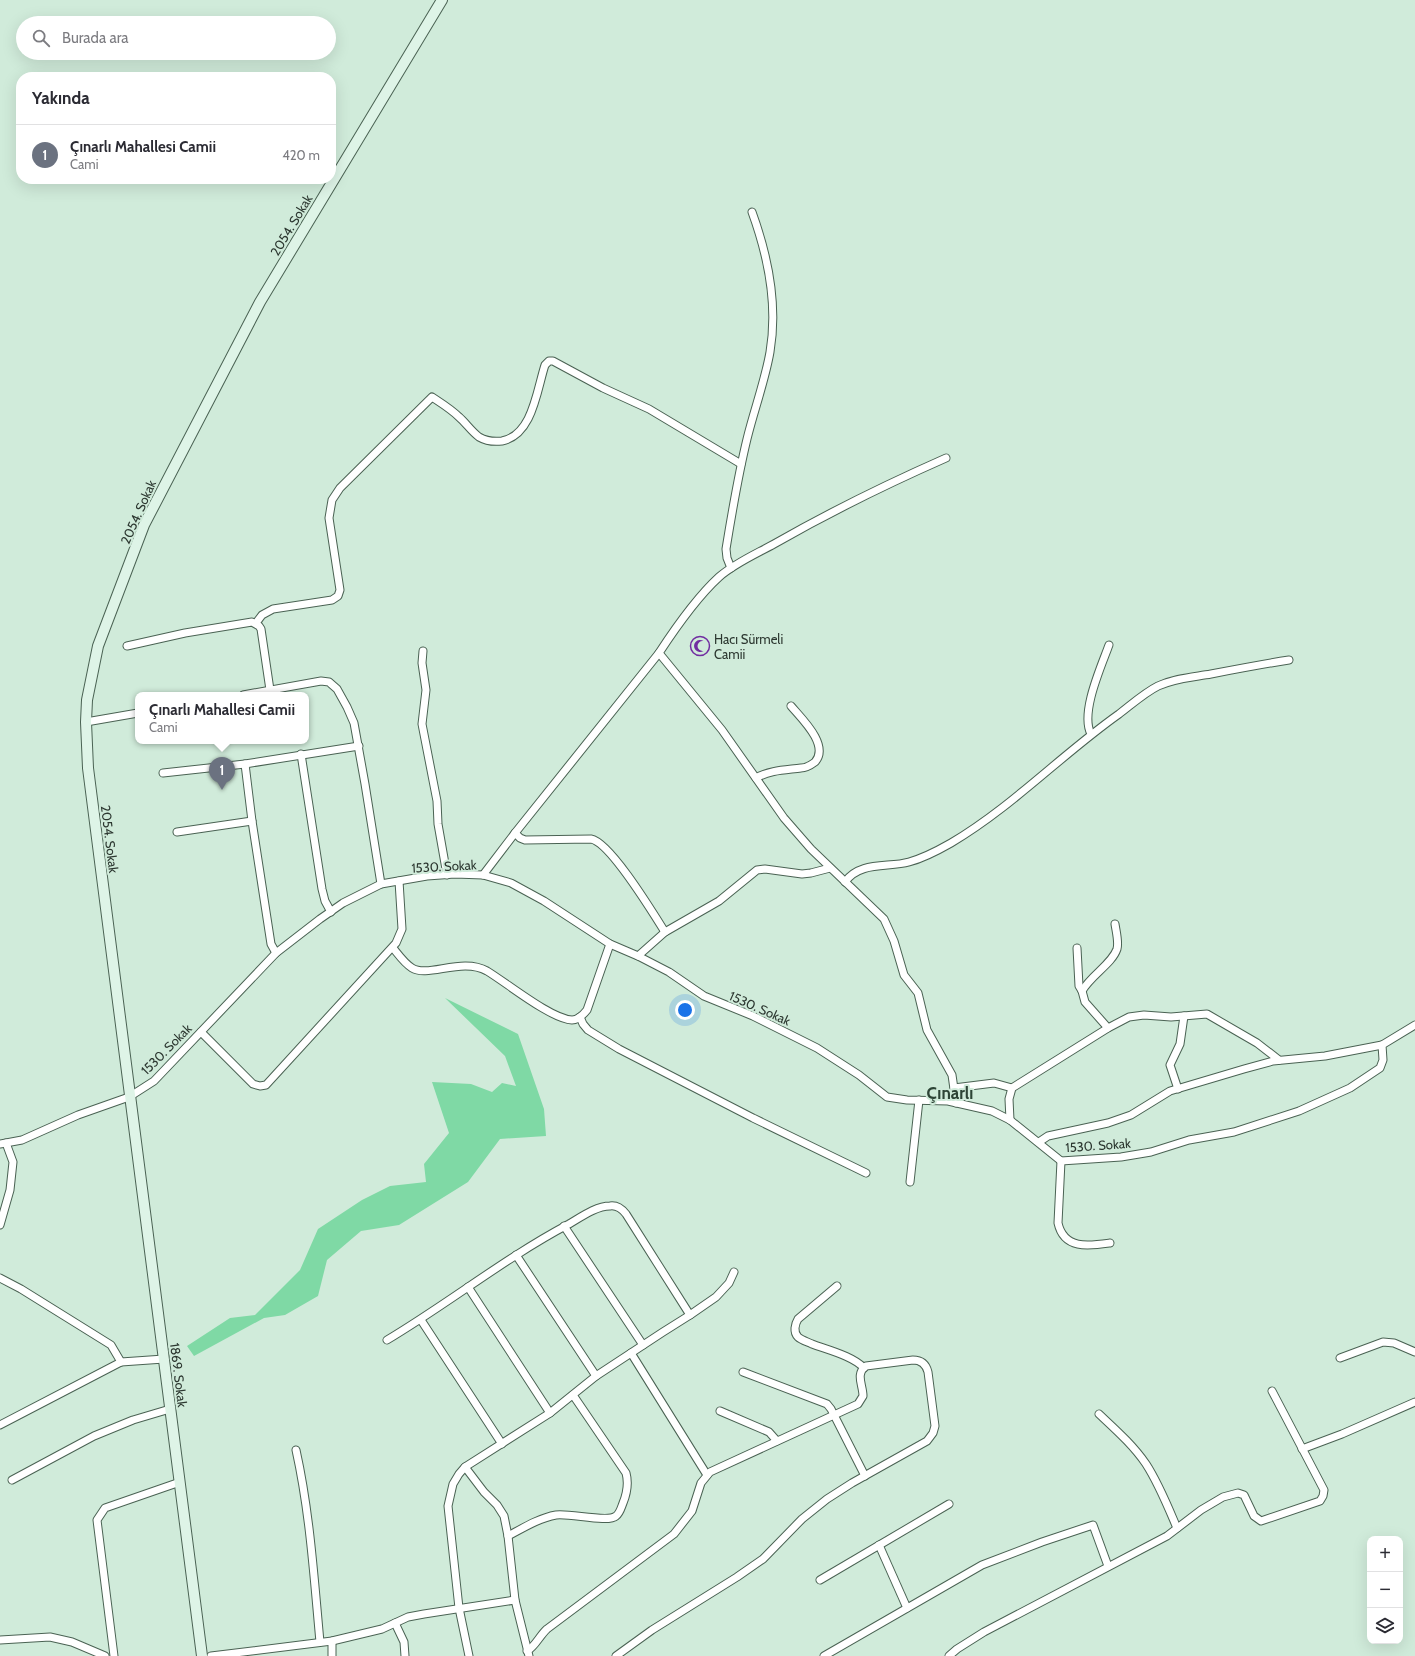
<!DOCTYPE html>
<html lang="tr">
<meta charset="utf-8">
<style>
body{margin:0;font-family:Cabin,sans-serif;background:#f2f2f3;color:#2b2b33}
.controls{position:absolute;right:12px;bottom:12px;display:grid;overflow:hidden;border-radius:8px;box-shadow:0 4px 16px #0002}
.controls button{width:36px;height:36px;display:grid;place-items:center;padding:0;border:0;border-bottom:1px solid #e1e1e2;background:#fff;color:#2b2b33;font:20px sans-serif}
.you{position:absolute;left:685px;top:1010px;width:14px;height:14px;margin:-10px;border:3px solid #fff;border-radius:50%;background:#1a73e8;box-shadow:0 0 0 6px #1a73e833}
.badge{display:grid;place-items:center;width:26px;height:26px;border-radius:50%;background:#712da1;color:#fff;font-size:13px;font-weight:700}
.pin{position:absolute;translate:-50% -33px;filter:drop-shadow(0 1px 2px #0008)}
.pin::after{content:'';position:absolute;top:21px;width:14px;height:12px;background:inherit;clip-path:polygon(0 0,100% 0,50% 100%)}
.popup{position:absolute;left:135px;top:692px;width:174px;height:52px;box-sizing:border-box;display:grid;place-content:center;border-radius:8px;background:#fff;filter:drop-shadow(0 1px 3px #0005);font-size:13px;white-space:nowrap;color:#7c7c81}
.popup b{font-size:15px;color:#2b2b33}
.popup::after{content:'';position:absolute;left:50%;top:100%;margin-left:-8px;border:8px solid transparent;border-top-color:#fff}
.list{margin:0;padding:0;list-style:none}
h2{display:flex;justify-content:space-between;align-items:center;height:52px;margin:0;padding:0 16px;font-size:17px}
h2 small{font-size:13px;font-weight:400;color:#7c7c81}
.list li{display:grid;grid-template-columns:26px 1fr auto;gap:12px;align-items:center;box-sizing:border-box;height:60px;padding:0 16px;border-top:1px solid #e1e1e2}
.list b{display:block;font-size:15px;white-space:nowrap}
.list p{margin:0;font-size:13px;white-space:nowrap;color:#7c7c81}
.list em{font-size:13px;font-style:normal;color:#7c7c81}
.icon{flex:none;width:22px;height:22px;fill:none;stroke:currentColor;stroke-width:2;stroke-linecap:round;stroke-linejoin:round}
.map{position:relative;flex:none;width:1415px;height:1656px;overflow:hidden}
.search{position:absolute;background:#fff;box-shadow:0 4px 16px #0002;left:16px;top:16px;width:320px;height:44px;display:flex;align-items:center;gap:10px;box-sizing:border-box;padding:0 14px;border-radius:22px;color:#7c7c81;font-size:15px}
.panel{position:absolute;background:#fff;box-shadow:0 4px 16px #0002;left:16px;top:72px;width:320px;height:112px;border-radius:16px}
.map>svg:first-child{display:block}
.green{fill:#7fd9a5}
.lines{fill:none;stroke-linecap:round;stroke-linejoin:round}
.minor-casing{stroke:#4a6253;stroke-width:9}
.secondary-casing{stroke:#4a6253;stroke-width:12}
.minor{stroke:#fff;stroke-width:7}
.secondary{stroke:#def4e7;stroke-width:10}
.labels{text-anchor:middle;stroke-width:4;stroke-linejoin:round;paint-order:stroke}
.street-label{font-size:13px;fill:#2c3730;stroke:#d0ebda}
.poi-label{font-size:13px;fill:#2c3730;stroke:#d0ebda;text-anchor:start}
.district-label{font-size:17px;font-weight:bold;fill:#2d4436;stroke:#d0ebda}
</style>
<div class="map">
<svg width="1415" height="1656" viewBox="0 0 1415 1656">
<rect width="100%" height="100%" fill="#d0ebda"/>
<!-- green -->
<polygon class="green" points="445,998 518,1034 544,1109 546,1136 500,1139 468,1182 399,1225 361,1231 327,1260 318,1296 285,1315 264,1318 194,1356 187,1346 230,1318 255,1315 300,1270 318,1229 362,1200 390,1186 426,1182 424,1164 449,1133 432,1082 471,1084 492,1092 502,1083 516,1086 505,1056"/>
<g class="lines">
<defs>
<g id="minor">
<path d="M946 458C887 484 830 512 774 544 756 554 735 563 719 577 696 598 676 627 659 653L722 730 784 818 811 849 884 919 894 941 904 975 918 993 927 1030 952 1075 956 1103"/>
<path d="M731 568 727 558 726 549C732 512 738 476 747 439 754 410 765 381 770 352 778 305 768 256 752 212"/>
<path d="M256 623 262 615 273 609 332 600 338 596 340 590 329 518 332 500 340 488 432 397C441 403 451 409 459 417 466 423 471 431 479 437 486 441 494 442 502 441 533 435 537 389 545 365L549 361H553L603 388 649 409 741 464"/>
<polyline points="127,646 185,633 252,622 259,626 261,629 270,690"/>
<polyline points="423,651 422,663 426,690 422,724 437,801 438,824 447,875"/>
<polyline points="243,695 321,681 329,682 337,689 347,707 354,723 365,784 381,884"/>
<polyline points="86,722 138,713"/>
<path d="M1091 734C1080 713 1101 667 1109 645"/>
<polyline points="301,754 322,889 325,901 331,912"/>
<polyline points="163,773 245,764"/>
<path d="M756 778C770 770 786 770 801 768 806 768 811 765 815 762 830 745 801 718 791 706"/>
<polyline points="177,832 252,821"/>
<path d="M515 833 520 838 525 840 591 839C610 842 653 913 665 932"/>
<polyline points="483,875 515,833 659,653"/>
<path d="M845 882C860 861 888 868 909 862 924 858 937 851 951 843 1012 807 1061 755 1119 714 1131 705 1144 693 1158 686 1175 678 1194 677 1211 674 1237 669 1263 664 1289 660"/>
<path d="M393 948C398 954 404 963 412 968 428 978 462 957 487 971 507 983 551 1019 572 1020 578 1020 583 1015 587 1010L610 944"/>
<polyline points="1077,948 1079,986 1082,991"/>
<polyline points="276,953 271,944 252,821 245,764 359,746"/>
<polyline points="638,956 665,932 719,901 757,870 765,869 802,874 811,873 830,868"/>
<polyline points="580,1017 583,1024 588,1030 619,1049 753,1118 866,1173"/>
<path d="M1108 1028 1085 1002 1082 991C1091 975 1112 964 1117 949 1119 942 1116 931 1115 924"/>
<polyline points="201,1032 253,1084 260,1086 266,1085 396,943 402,929 399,881"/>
<polyline points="954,1088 994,1083 1012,1088"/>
<polyline points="1178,1089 1170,1065 1180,1044 1184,1016"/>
<polyline points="1010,1120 1009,1099 1012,1088 1108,1028 1129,1017 1144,1015 1171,1017 1207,1014 1257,1043 1279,1060"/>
<polyline points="1039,1142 1048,1136 1108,1123 1131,1115 1170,1091 1244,1069 1273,1061 1325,1056 1382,1045"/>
<polyline points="0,1144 22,1140 78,1115 129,1097 154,1081 276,953 320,919 343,903 381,884 427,876 455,874 483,875 511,883 544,901 610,944 638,956 669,972 704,996 753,1016 817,1048 859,1075 887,1097 907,1100 948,1101 992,1111 1010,1120 1061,1161 1121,1157 1151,1152 1189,1140 1234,1132 1299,1111 1350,1088 1380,1068 1383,1060 1382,1045 1415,1025"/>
<path d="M1061 1161 1058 1223C1064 1250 1089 1246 1110 1243"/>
<polyline points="910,1182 919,1100"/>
<polyline points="0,1225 10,1190 13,1162 6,1143"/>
<polyline points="564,1226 643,1345"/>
<polyline points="516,1255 596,1376"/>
<polyline points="0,1278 21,1289 111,1345 121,1362"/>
<path d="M837 1286 798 1319C795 1324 793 1332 798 1337 801 1340 808 1342 812 1344 828 1350 853 1356 864 1368"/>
<polyline points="468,1287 550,1413"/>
<polyline points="421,1320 502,1444"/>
<path d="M387 1340C449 1303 505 1258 569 1224 581 1217 596 1206 610 1206 617 1205 622 1209 626 1214L690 1315"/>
<polyline points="631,1353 707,1475"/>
<polyline points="1340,1358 1383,1342 1394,1343 1415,1352"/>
<polyline points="743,1372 827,1404 831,1409 865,1476"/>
<polyline points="720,1411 769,1432 777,1441"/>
<path d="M1099 1414C1116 1430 1133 1445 1146 1464 1159 1484 1168 1507 1177 1528"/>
<polyline points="0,1425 121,1362 164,1359"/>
<polyline points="1302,1449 1342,1434 1415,1402"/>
<path d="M296 1450C310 1513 314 1578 320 1642"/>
<polyline points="465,1467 484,1492 497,1505 504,1516 508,1536 515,1600 529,1656"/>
<polyline points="12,1480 94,1436 133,1420 170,1409"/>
<path d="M508 1536C523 1528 539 1518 556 1515 570 1513 608 1523 616 1516 620 1513 621 1508 623 1503 627 1493 629 1484 626 1473L573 1395"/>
<polyline points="879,1545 907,1608"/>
<polyline points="820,1580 949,1504"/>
<polyline points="395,1623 404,1642 405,1656"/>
<polyline points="0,1640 50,1637 72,1642 105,1656"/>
<path d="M527 1651C535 1647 540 1635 547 1629L674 1534 692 1511 701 1483 710 1472 858 1404 863 1396C863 1385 855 1374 866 1366L913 1360C921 1360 926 1364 928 1372L935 1426 933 1433 927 1441 852 1483 827 1499 802 1519 763 1559 737 1577 652 1630 616 1656"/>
<polyline points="114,1656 97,1520 105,1508 180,1482"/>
<polyline points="211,1656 332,1641 382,1629 408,1617 424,1614 515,1600"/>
<polyline points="332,1656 332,1641"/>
<polyline points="469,1656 459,1608 448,1506 453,1484 459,1474 465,1467 550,1413 596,1376 663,1332 690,1315 716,1297 729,1283 734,1272"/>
<polyline points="824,1656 982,1565 1042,1542 1093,1525 1108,1566"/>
<polyline points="949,1656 957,1649 984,1632 1167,1536 1201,1510 1223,1497 1238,1493 1244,1495 1254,1516 1261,1521 1320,1501 1323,1496 1324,1490 1272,1391"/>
</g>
<polyline id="secondary" points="202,1656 88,768 86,722 87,700 98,646 144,525 260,302 442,0"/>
</defs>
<!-- minor casing -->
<use href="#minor" class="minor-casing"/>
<!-- secondary casing -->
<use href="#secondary" class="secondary-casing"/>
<!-- minor -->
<use href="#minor" class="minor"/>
<!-- secondary -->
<use href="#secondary" class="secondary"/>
</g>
<!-- icons -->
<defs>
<symbol id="mosque-ring" viewBox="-11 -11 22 22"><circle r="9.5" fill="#d0ebda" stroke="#712da1" stroke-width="1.5"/><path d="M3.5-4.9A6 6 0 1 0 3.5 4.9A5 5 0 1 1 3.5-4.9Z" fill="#712da1"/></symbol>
</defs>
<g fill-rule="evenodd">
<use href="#mosque-ring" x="689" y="635" width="22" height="22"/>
</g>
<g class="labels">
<!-- street labels -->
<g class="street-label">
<text transform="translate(291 225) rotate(-59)" y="5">2054. Sokak</text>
<text transform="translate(138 512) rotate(-66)" y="5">2054. Sokak</text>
<text transform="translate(110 839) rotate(83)" y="5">2054. Sokak</text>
<text transform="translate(444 866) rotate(-3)" y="5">1530. Sokak</text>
<text transform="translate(760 1008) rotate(24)" y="5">1530. Sokak</text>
<text transform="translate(166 1049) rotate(-45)" y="5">1530. Sokak</text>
<text transform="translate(1098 1145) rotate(-4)" y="5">1530. Sokak</text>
<text transform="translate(179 1375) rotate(83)" y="5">1869. Sokak</text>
</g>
<!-- poi labels -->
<g class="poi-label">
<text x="714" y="644">Hacı Sürmeli<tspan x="714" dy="15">Camii</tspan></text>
</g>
<!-- district labels -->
<g class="district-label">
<text x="950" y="1099">Çınarlı</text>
</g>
</g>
</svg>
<div class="controls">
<button>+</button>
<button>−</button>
<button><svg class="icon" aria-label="layers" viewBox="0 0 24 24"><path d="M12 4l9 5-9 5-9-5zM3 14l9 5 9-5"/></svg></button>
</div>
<div class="you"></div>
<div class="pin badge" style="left:222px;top:790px;background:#6b7280">1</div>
<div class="popup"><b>Çınarlı Mahallesi Camii</b>Cami</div>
<div class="search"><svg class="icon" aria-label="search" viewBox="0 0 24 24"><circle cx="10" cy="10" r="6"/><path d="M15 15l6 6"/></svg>Burada ara</div>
<section class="panel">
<h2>Yakında<small></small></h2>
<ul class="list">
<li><span class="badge" style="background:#6b7280">1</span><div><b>Çınarlı Mahallesi Camii</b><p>Cami</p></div><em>420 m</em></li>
</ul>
</section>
</div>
